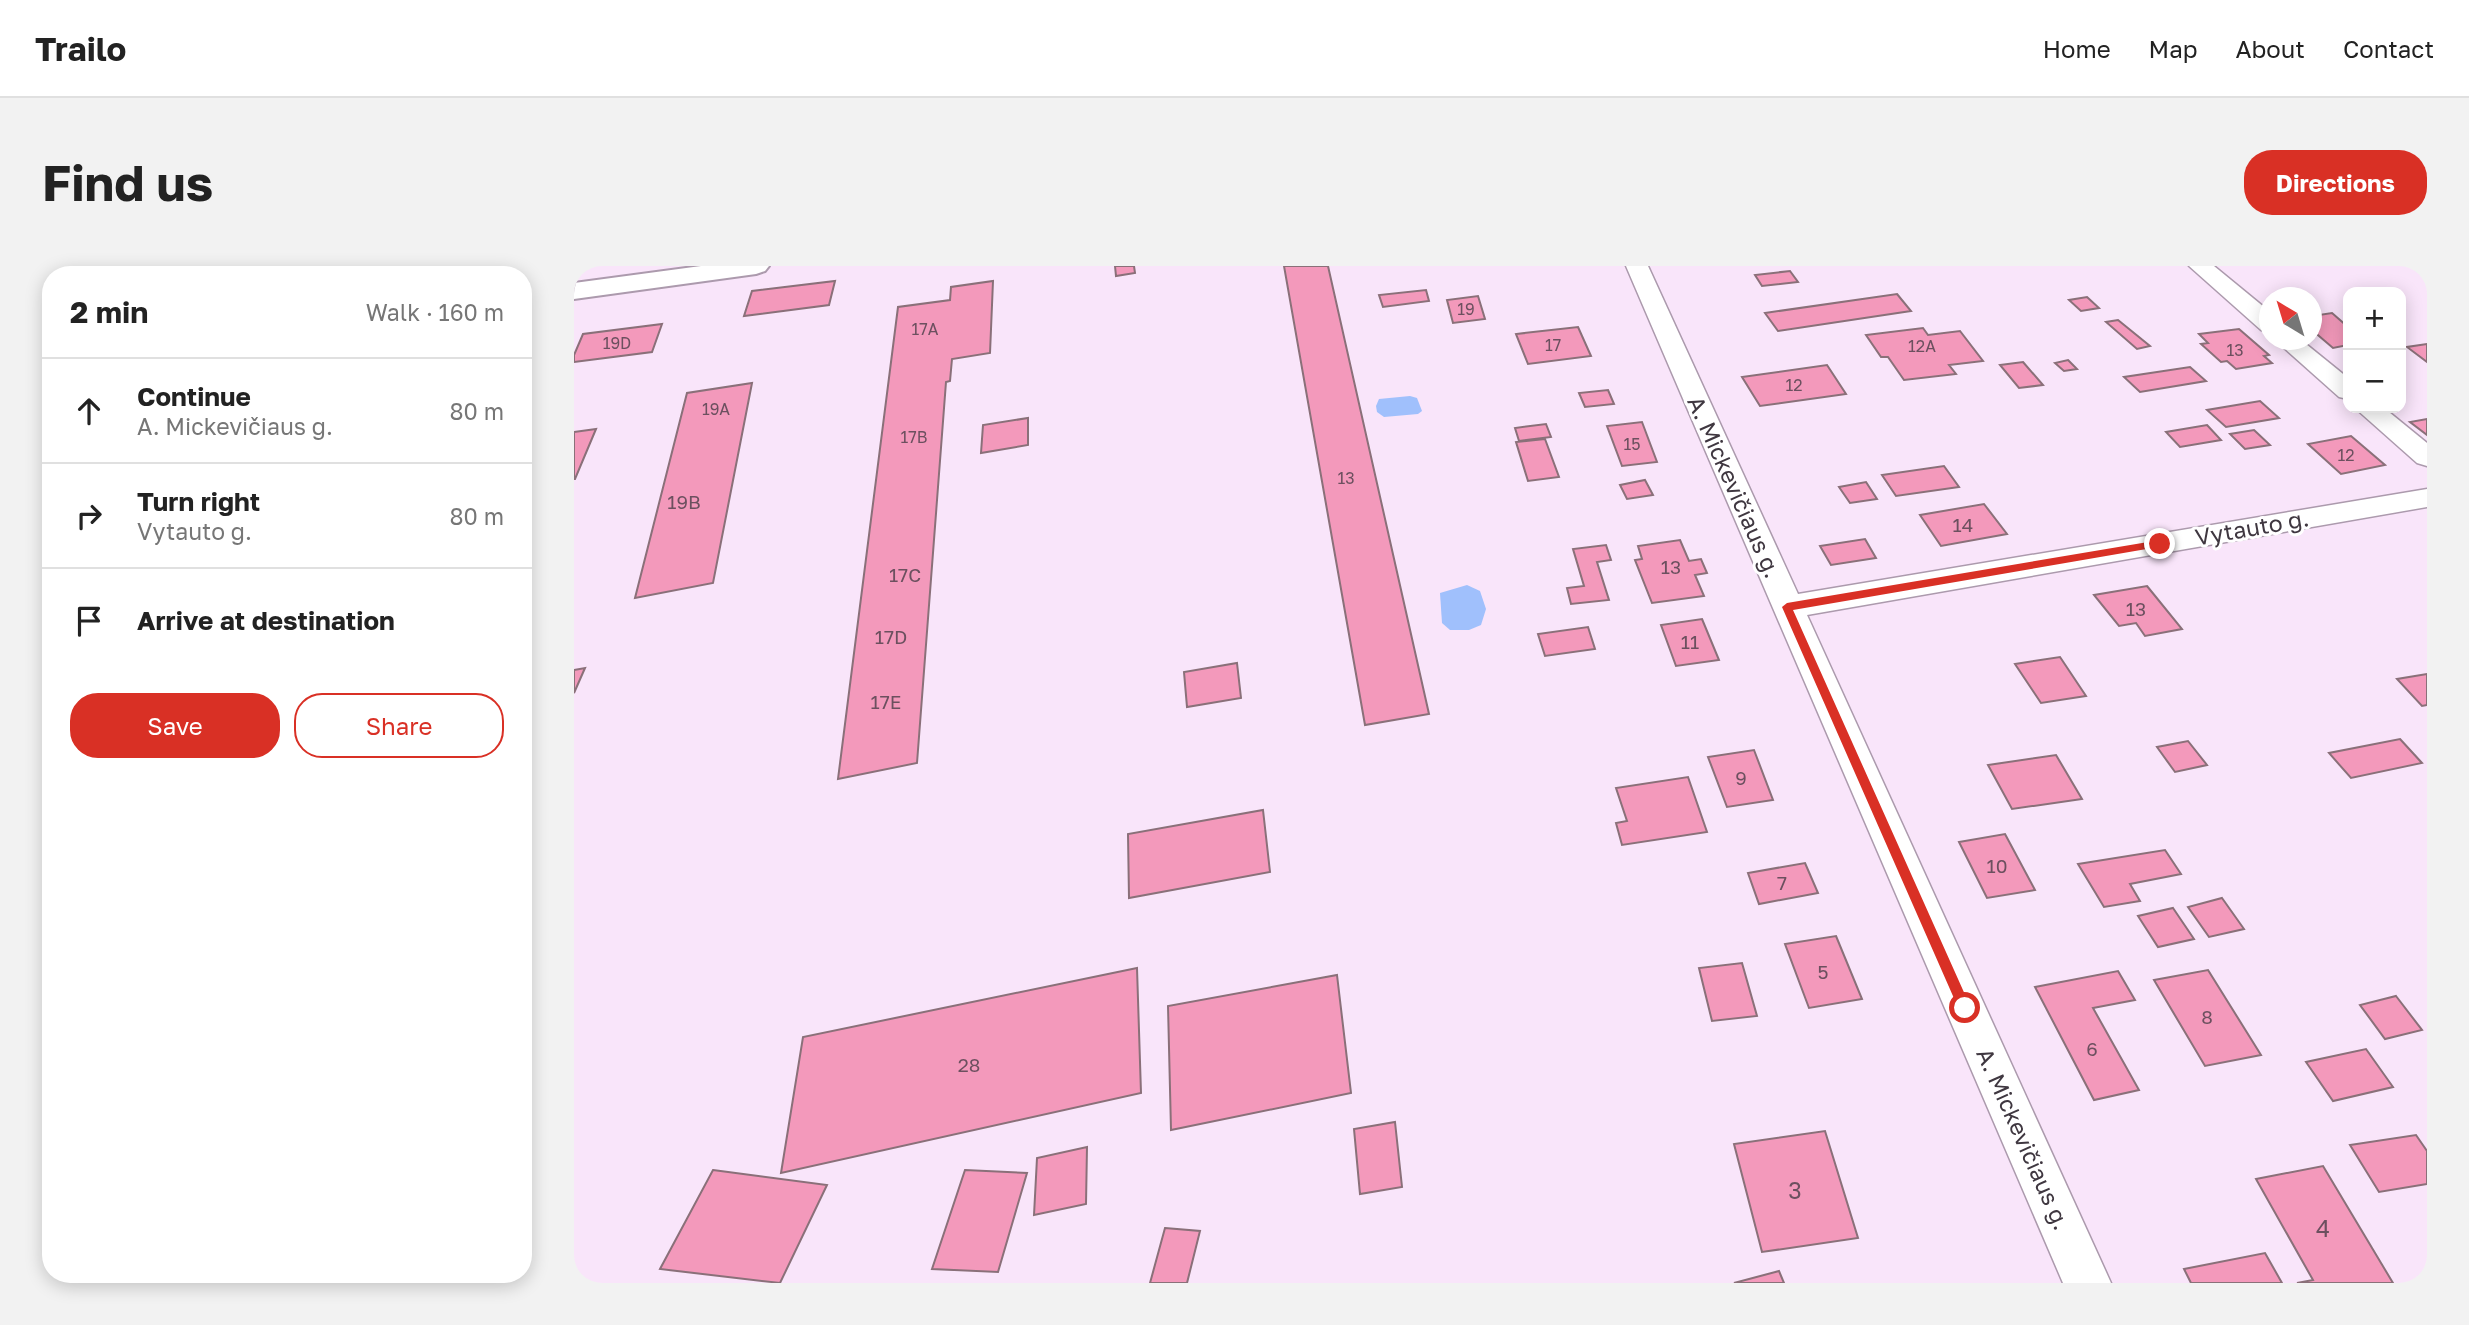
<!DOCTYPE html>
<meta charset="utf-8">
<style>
body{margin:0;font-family:"Golos Text",sans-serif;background:#f2f2f2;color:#222}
.controls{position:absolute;right:21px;top:21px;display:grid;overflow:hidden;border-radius:14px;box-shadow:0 4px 18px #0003}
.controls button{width:63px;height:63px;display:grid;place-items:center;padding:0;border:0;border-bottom:2px solid #e0e0e0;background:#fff;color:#222;font:35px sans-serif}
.compass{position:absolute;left:1685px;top:21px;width:63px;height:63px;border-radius:50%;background:#fff;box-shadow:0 4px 18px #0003;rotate:322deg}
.stop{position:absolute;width:21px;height:21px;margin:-16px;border:5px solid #d93025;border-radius:50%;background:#fff}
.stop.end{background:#d93025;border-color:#fff;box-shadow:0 2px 7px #0008}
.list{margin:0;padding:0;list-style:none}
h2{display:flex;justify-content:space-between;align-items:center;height:91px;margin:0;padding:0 28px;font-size:30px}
h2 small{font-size:23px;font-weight:400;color:#767676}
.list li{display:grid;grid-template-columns:46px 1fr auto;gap:21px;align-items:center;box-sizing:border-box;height:105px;padding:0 28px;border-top:2px solid #e0e0e0}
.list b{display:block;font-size:26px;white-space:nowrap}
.list p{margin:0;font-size:23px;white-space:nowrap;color:#767676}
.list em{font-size:23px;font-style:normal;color:#767676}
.actions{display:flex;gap:14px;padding:21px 28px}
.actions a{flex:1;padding:16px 0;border:2px solid #d93025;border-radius:28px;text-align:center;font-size:24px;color:#d93025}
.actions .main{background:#d93025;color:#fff}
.icon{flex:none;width:38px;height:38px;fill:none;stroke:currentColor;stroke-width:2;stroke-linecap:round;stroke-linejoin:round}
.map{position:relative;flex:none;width:1853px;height:1017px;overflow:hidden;border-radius:28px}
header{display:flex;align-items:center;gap:42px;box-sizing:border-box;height:98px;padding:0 35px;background:#fff;border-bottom:2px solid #e0e0e0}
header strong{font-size:33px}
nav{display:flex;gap:38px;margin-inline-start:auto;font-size:24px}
.intro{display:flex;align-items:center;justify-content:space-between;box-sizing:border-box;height:168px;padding:0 42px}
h1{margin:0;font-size:49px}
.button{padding:18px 32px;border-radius:28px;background:#d93025;color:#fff;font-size:24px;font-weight:700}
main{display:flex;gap:42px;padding:0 42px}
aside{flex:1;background:#fff;border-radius:28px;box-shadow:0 4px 18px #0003}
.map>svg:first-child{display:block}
.water{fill:#a0c0fc}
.building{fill:#f399bb;stroke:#8a7079;stroke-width:2}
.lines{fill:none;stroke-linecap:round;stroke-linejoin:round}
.minor-casing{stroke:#ac9aad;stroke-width:3}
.tertiary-casing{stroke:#ac9aad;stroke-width:4}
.minor{fill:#fff;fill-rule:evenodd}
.tertiary{fill:#fff;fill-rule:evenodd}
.route{fill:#d93025}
.labels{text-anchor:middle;stroke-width:6;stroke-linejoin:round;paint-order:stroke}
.far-number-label{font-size:16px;fill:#6c505f}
.number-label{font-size:19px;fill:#6c505f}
.street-label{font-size:23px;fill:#3f3740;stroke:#fff}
.near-number-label{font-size:23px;fill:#6c505f}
</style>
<header>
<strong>Trailo</strong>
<nav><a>Home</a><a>Map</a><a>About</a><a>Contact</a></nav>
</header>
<div class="intro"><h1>Find us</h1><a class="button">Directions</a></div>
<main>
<aside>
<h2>2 min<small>Walk · 160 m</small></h2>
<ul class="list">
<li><svg class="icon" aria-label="ahead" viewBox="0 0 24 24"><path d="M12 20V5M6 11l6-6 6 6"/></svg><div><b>Continue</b><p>A. Mickevičiaus g.</p></div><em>80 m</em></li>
<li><svg class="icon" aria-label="right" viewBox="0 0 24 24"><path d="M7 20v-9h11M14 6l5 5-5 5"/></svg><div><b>Turn right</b><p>Vytauto g.</p></div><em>80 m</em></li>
<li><svg class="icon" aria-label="arrive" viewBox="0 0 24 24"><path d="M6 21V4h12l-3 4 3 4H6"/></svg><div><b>Arrive at destination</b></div></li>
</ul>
<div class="actions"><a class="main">Save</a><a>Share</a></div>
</aside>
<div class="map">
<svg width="1853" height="1017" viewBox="0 0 1853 1017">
<rect width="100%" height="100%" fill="#f9e5fa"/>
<!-- water -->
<g class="water">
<polygon points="836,130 843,132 848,145 844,148 810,151 803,146 802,140 805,133"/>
<polygon points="893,319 906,325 912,343 907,359 895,364 876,364 868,357 866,327"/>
</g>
<!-- building -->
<g class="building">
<polygon points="541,0 560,0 561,7 542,10"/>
<polygon points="710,0 754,0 855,448 791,459"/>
<polygon points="1216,5 1224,16 1188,20 1181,9"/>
<polygon points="261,15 255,39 170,50 178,25"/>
<polygon points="419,15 416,87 378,93 376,115 372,116 343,497 264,513 324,41 376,34 377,21"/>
<polygon points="852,24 855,35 809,41 805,29"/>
<polygon points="1323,28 1337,45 1204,65 1191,47"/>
<polygon points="904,30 911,53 879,57 873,34"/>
<polygon points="1513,31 1525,42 1507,45 1495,34"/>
<polygon points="1758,47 1774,61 1774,79 1759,82 1738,64 1738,50"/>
<polygon points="1544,54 1576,80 1563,83 1532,56"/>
<polygon points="88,58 78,86 0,96 0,89 9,68"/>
<polygon points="1004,61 1017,90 954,98 942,68"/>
<polygon points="1349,62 1354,69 1386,65 1409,95 1375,99 1382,108 1330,114 1314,91 1307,91 1292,69"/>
<polygon points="1665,63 1695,89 1690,90 1698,97 1662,103 1653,95 1647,96 1627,78 1634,77 1625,68"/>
<polygon points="1853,78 1853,96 1833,81"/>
<polygon points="1494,94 1503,103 1490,105 1481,97"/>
<polygon points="1449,96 1469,119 1445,122 1426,99"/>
<polygon points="1253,99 1272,128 1186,140 1168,111"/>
<polygon points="1616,101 1632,115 1566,126 1550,111"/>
<polygon points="178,117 139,317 61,332 113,127"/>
<polygon points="1034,124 1040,138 1011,141 1005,127"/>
<polygon points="1686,135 1705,152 1652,161 1633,144"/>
<polygon points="454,152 454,179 407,187 409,159"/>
<polygon points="1853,153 1853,169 1836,156"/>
<polygon points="1068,156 1083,196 1048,200 1033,160"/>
<polygon points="972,158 977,171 945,175 941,162"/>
<polygon points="1633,159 1647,174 1606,181 1592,166"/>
<polygon points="22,163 1,213 0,213 0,166"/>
<polygon points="1680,164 1696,179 1671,183 1656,168"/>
<polygon points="1777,170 1811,199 1767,208 1734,178"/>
<polygon points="971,173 985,211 954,215 942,176"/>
<polygon points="1370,200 1385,221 1322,230 1308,209"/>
<polygon points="1071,214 1079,229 1053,233 1046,219"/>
<polygon points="1292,216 1303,233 1276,237 1265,221"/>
<polygon points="1410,238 1433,268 1367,280 1346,249"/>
<polygon points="1291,273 1302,292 1257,299 1246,280"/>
<polygon points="1106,274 1115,295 1127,293 1133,307 1121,309 1130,330 1078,337 1061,294 1068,293 1064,280"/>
<polygon points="1032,279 1037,294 1023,296 1035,334 997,338 993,322 1010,320 999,283"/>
<polygon points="1573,320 1608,363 1571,370 1562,357 1545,360 1520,329"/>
<polygon points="1128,353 1145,394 1102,400 1087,359"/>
<polygon points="1014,361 1021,383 971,390 964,368"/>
<polygon points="1486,391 1512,430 1467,437 1441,398"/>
<polygon points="663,397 667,432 613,441 610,406"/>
<polygon points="11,402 0,427 0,404"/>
<polygon points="1853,408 1853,439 1848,440 1823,413"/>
<polygon points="1826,473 1848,497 1777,512 1755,487"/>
<polygon points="1614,475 1633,499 1601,506 1583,481"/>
<polygon points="1180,484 1199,534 1153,541 1134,491"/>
<polygon points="1482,489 1508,533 1438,543 1414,499"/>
<polygon points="1114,511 1133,566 1048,579 1042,557 1053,555 1042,522"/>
<polygon points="689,544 696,606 555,632 554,568"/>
<polygon points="1431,568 1461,624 1413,632 1385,576"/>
<polygon points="1591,584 1607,608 1556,618 1566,635 1530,641 1504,598"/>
<polygon points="1231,597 1244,627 1185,638 1174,607"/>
<polygon points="1648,632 1670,663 1635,671 1614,641"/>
<polygon points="1599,642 1620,673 1584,681 1564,650"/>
<polygon points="1262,670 1288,733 1235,742 1211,678"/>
<polygon points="1168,697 1183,750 1138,755 1125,702"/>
<polygon points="563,702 567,827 207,907 229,771"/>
<polygon points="1634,704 1687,789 1631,800 1580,714"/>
<polygon points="1544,705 1561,734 1519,742 1565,824 1520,834 1461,721"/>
<polygon points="763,709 777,827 597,864 594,740"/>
<polygon points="1822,730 1848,764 1811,773 1786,739"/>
<polygon points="1792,783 1819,821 1759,835 1732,796"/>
<polygon points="821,856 828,921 786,928 780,863"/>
<polygon points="1251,865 1284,972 1188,986 1160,878"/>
<polygon points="1842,869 1853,885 1853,918 1805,926 1776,879"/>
<polygon points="513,881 512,938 460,949 463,892"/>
<polygon points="1749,900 1819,1017 1723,1017 1739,1014 1682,913"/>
<polygon points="139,904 253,919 206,1017 86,1003"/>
<polygon points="391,904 453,907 424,1006 358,1003"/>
<polygon points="591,962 626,965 613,1017 576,1017"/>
<polygon points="1691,987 1708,1017 1617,1017 1610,1003"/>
<polygon points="1205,1005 1210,1017 1160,1017"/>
</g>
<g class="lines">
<defs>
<g id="minor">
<polygon points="1052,0 1074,0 1224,328 1853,223 1853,241 1233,349 1537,1017 1489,1017"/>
<polygon points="1615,0 1640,0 1696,46 1696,66 1687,64"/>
<polygon points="1701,74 1727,74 1774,112 1774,133 1765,131"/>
<polygon points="1781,142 1810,142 1853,177 1853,200 1843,197"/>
</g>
<polygon id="tertiary" points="127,0 195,0 191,5 182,8 0,33 0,17"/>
</defs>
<!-- minor casing -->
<use href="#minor" class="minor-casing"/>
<!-- tertiary casing -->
<use href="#tertiary" class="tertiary-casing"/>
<!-- minor -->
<use href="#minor" class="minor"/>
<!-- tertiary -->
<use href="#tertiary" class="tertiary"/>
</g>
<!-- route -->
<polygon class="route" points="1586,274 1591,278 1590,280 1219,344 1397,742 1391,748 1386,746 1208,341 1213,337"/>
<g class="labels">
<!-- far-number labels -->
<g class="far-number-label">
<text x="892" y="49">19</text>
<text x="351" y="69">17A</text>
<text x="43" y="83">19D</text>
<text x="979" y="85">17</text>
<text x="1348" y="86">12A</text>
<text x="1661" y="90">13</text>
<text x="1220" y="125">12</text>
<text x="142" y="149">19A</text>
<text x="340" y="177">17B</text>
<text x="1058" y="184">15</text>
<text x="1772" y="195">12</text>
<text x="772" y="218">13</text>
</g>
<!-- number labels -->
<g class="number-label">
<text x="110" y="243">19B</text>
<text x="1389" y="266">14</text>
<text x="1097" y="308">13</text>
<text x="331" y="316">17C</text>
<text x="1562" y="350">13</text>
<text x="317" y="378">17D</text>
<text x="1116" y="383">11</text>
<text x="312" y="443">17E</text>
<text x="1167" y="519">9</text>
<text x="1423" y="607">10</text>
<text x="1208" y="624">7</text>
<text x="1249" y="713">5</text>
<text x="1633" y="758">8</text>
<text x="1518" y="790">6</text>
<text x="395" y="806">28</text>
</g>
<!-- street labels -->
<g class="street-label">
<text transform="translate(1160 221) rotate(66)" y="8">A. Mickevičiaus g.</text>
<text transform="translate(1678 262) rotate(-10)" y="8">Vytauto g.</text>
<text transform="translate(1449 873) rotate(66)" y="8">A. Mickevičiaus g.</text>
</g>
<!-- near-number labels -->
<g class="near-number-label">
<text x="1221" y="933">3</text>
<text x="1749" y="971">4</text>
</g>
</g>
</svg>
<div class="controls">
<button>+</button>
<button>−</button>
</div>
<svg class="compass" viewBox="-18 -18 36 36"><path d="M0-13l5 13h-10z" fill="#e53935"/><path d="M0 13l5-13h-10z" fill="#767676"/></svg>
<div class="stop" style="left:1391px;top:742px"></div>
<div class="stop end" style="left:1586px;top:278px"></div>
</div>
</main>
